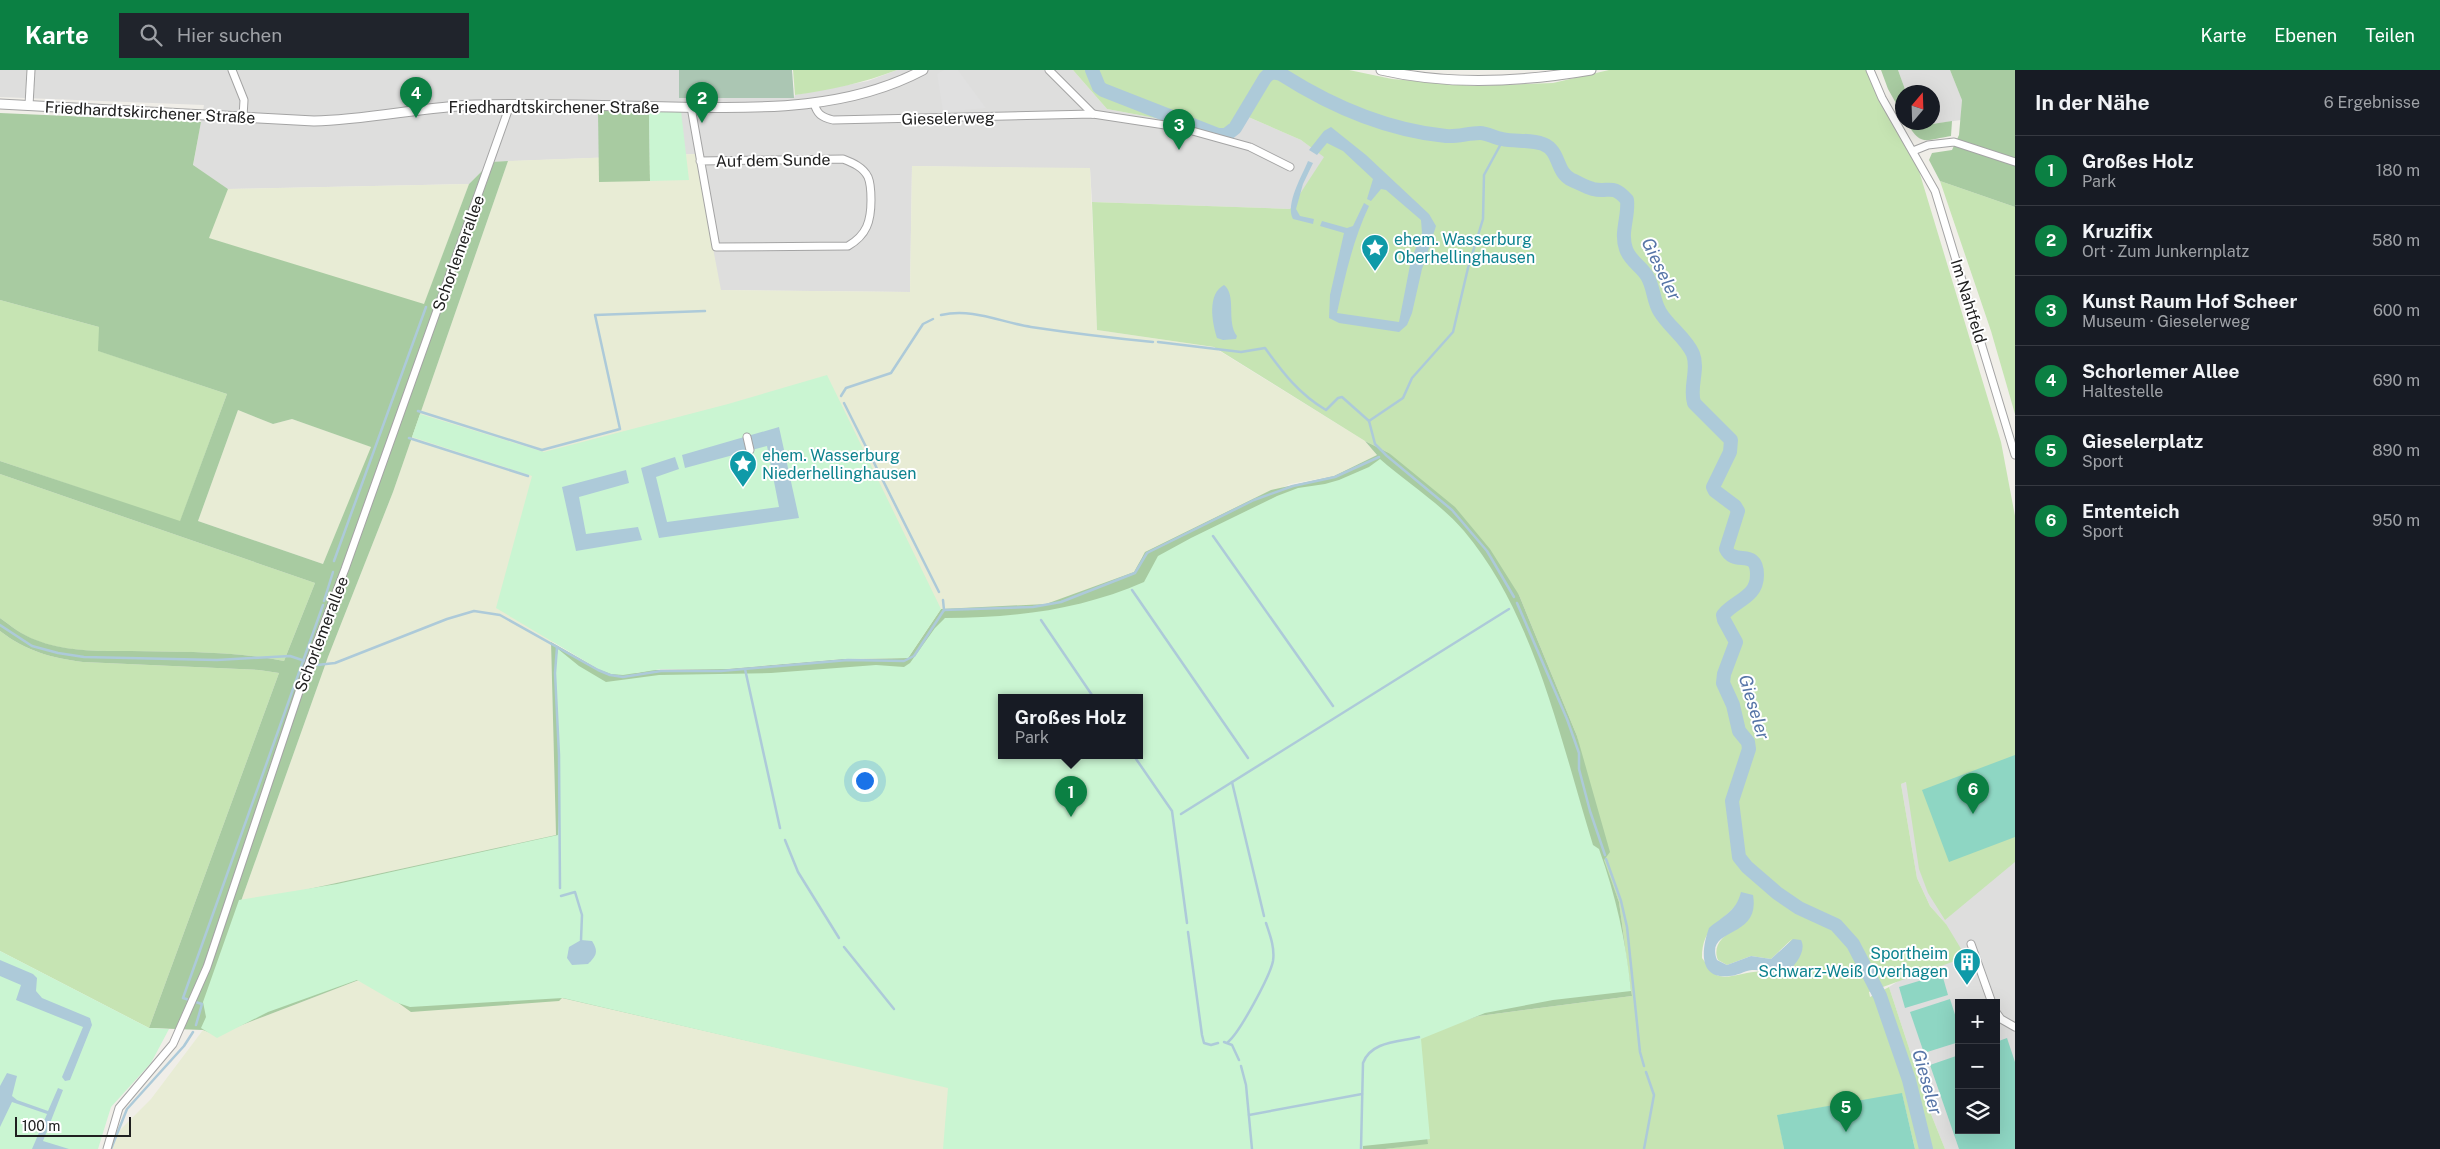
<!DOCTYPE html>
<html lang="de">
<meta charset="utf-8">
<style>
body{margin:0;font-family:"Public Sans",sans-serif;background:#20242c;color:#f1f3f6}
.controls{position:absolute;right:15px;bottom:15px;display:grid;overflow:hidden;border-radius:0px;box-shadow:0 5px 20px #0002}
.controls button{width:45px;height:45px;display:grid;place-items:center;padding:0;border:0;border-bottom:1px solid #363941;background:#171b24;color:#f1f3f6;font:25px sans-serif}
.compass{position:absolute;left:1895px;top:15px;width:45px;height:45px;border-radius:50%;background:#171b24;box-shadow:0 5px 20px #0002;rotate:19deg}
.scale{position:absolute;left:15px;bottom:12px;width:116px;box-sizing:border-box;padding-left:5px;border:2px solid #202020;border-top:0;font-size:14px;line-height:18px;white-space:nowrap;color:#202020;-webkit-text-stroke:4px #fff;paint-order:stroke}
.you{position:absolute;left:864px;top:710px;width:18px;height:18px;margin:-12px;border:4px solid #fff;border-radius:50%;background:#1a73e8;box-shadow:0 0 0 8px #1a73e833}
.badge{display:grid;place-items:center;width:32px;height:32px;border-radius:50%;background:#0b8043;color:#fff;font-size:16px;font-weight:700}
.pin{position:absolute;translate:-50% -41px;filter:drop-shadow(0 1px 2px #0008)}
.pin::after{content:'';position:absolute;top:26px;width:18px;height:15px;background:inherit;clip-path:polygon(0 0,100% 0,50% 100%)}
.popup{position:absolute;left:998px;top:624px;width:145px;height:65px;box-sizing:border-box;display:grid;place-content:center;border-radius:0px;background:#171b24;filter:drop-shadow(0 1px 4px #0005);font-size:16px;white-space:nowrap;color:#9ea1a6}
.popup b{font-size:19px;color:#f1f3f6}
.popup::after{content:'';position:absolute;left:50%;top:100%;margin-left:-10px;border:10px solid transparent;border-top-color:#171b24}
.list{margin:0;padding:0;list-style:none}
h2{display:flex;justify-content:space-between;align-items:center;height:65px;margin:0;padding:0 20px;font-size:21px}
h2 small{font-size:16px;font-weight:400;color:#9ea1a6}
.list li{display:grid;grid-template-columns:32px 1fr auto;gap:15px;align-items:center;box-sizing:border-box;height:70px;padding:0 20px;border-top:1px solid #363941}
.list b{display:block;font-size:19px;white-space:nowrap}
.list p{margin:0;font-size:16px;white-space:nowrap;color:#9ea1a6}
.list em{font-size:16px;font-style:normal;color:#9ea1a6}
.icon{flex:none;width:28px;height:28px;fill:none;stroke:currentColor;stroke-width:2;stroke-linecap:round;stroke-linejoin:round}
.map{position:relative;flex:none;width:2015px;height:1079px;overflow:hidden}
header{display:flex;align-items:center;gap:30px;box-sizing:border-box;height:70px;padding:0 25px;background:#0b8043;color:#fff}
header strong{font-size:24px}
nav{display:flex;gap:28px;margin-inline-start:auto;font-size:18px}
.search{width:350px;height:45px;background:#20242c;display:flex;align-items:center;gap:12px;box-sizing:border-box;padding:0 18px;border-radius:0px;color:#9ea1a6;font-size:19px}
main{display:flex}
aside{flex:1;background:#171b24}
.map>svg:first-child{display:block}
.residential{fill:#dededd;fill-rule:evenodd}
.farmland{fill:#e8ecd5}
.grass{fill:#c6e4b3;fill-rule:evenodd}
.forest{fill:#a8cba1;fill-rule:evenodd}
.cemetery{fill:#abc6b3}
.park{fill:#caf5d2;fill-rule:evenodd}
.pitch{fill:#8ed6c3}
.parking{fill:#e0e0e0}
.water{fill:#adcad9}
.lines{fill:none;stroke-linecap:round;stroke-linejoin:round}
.stream{stroke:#adcad9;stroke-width:2.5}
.river{stroke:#adcad9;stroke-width:14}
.minor-casing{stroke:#a4a4a4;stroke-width:9}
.tertiary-casing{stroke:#a4a4a4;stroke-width:11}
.minor{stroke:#fff;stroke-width:7}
.tertiary{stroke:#fff;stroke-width:9}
.labels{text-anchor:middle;stroke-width:4;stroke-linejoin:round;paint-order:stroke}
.street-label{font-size:16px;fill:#202020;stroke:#fff}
.culture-label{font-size:16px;fill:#0d838f;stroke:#fff;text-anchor:start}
.water-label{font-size:18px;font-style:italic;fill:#5675a7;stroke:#fff}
</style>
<header>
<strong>Karte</strong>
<div class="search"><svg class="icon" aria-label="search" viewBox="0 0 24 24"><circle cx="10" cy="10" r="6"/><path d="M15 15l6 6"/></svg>Hier suchen</div>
<nav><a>Karte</a><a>Ebenen</a><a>Teilen</a></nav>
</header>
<main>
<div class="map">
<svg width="2015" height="1079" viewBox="0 0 2015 1079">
<rect width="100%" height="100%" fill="#f0eee8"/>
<!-- residential -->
<g class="residential">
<polygon points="0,0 679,0 679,28 794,28 795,25 868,11 897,0 1073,0 1107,39 1177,52 1219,67 1233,67 1246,46 1301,70 1325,87 1290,139 1092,132 1090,99 912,96 910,222 720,220 695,84 491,92 469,114 228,119 193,96 204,35 0,27"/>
<polygon points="1898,0 1950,0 1962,29 1961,50 1918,56 1917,53 1932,52 1932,22 1906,22"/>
<path d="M2015 668V1079H1945L1929 1039 1889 917 1900 910 1946 854 1930 836 1917 808 1901 714ZM1959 933H1996V1060H1959Z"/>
</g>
<!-- farmland -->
<g class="farmland">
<polygon points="695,84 721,220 910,222 912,96 1090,98 1097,260 1213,277 1365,371 1377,385 1334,406 1290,414 1142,486 1135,502 1063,530 1046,534 1015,536 912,586 551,572 556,765 240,834 328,587 393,422 508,91"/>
<polygon points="469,114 424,235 208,168 228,119"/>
<polygon points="238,340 273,354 292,349 372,377 323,494 198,451"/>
<polygon points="364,908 562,928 954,1018 948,1079 112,1079 119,1061 151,1029 203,960 216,965"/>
</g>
<!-- grass -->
<g class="grass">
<path d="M793 0H897C863 13 831 20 795 25Z"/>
<path d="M1073 0H1349L1392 9 1474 16 1553 13 1609 0H1868L1913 81 2001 372 2015 446V792L1945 850 1928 823 1919 799 1906 712 1901 714 1917 808 1930 836 1946 854 1966 887 1869 922 1870 927 1889 917 1929 1039 1945 1079H1915L1902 1024 1778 1045 1784 1079H1385L1428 1073 1419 967 1479 946 1632 926 1619 832 1603 790 1577 666 1519 525 1389 383 1365 371 1214 277 1097 260 1092 132 1290 139 1324 87 1301 70 1246 46 1233 67H1219L1177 52 1107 39ZM1738 833 1735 860C1723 865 1712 876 1718 890L1727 895 1751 886 1771 889 1792 869 1765 902C1750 899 1726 912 1715 904 1710 900 1706 893 1702 888 1702 856 1721 854 1738 833Z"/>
<polygon points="1940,111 2015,137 2015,344 1991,261"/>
<polygon points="0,230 99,257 99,281 227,324 180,452 0,391"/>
<path d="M0 404 315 513 284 591C233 581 181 582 129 581 97 581 65 582 35 570 22 565 11 556 0 548Z"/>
<path d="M0 561C26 581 51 588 83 592L259 600 279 603 149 958 0 881Z"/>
</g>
<!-- forest -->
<g class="forest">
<polygon points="1881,0 1898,0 1906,22 1902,22 1902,44 1888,19"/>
<polygon points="1950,0 2015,0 2015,137 1940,111 1929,90 1932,83 1952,80 1959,65 1962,30"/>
<polygon points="598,41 649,41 650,111 599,112"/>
<path d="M0 43 201 52 193 95 228 119 209 168 424 234 469 114 491 92 508 91 393 422 328 587 240 834 556 765 551 572 600 600 636 603 651 600 725 599 842 589 908 588 941 539 1046 534 1134 502 1145 482 1271 420 1334 406 1377 385 1365 371 1389 383 1455 437 1490 479 1519 525 1577 666 1610 782 1604 790 1619 832 1632 926 1479 946 1419 967 1428 1074 1385 1079H948L953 1018 562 928 559 931 411 942 364 908 216 965 203 960 149 958 279 603 259 600 83 592C51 588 26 581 0 561V548C11 556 22 565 36 570 66 582 99 581 131 581 182 582 234 581 284 591L315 513 0 404V391L180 451 227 324 98 281 99 257 0 230ZM238 340 273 354 292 349 371 377 323 494 198 451ZM1002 628H1140V686H1002Z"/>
<path d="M1952 51 1951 66C1925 70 1921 77 1907 53H1917L1919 56Z"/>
</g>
<!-- cemetery -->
<polygon class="cemetery" points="679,0 792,0 794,28 679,28"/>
<!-- park -->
<g class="park">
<polygon points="649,41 681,41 689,110 650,111"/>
<polygon points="827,305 941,539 908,588 842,589 725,599 662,599 623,605 611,604 600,600 496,538 532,406 412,367 420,344 544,382 728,334"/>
<path d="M1380 389C1407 413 1440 433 1464 461 1535 545 1561 672 1593 775L1599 779C1616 826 1626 871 1631 921L1553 930 1485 943 1421 969 1430 1069 1363 1076V1079H943L948 1018 563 928 410 937 395 932 357 910 268 942 217 968 201 958 206 947 203 932 239 830 337 814 558 765 560 710 555 597 558 579 579 596 606 612 659 605 771 603 876 595 904 597 910 593 935 558 945 548C1014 548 1080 540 1144 512L1158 486 1191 468 1277 426 1298 418 1325 414 1339 410 1369 397ZM1002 628H1140V686H1002Z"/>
<polygon points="0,881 149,958 169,959 151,993 111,1037 98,1079 0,1079"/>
</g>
<!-- pitch -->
<g class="pitch">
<polygon points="2015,685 2015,767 1949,792 1922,720"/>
<polygon points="1942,904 1948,925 1905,938 1899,917"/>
<polygon points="1950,929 1959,957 1959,972 1924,983 1910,942"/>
<polygon points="2007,968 2015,992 2015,1079 1959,1079 1930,995 1959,985 1959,1060 1996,1060 1996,972"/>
<polygon points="1902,1023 1915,1079 1784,1079 1777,1045"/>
</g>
<!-- parking -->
<polygon class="parking" points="944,0 958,0 986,38 943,42 937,4"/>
<!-- water -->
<g class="water">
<path d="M1331 57 1366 85 1429 144 1436 156 1422 199 1412 243 1407 255 1399 262 1339 253 1329 248 1330 225 1344 163 1320 156 1322 151 1347 158 1353 156 1364 133 1369 136C1353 170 1345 206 1337 243L1399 252 1411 190 1422 163 1421 150 1386 120 1381 119 1371 131 1367 129 1373 109 1343 81 1327 73 1317 85 1309 80 1324 61Z"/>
<path d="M1308 91 1313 93 1303 114 1296 139 1300 146 1314 149 1313 154 1293 149C1285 134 1302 106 1308 91Z"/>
<path d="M1224 215C1237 225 1226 252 1237 266L1236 269 1223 270 1217 268C1212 252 1207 224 1224 215Z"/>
<polygon points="779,357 799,448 659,468 641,398 675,387 679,399 656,407 667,452 779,437 767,376 685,398 682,385"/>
<polygon points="626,400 629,413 579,427 586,464 638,457 642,470 576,481 562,417"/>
<path d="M1741 822 1753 825C1761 870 1704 856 1717 890L1727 895 1751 886 1771 889 1793 869 1801 870C1807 881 1795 895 1787 903 1775 905 1764 899 1752 900 1744 901 1737 906 1729 906 1697 910 1702 877 1709 858 1723 846 1736 842 1741 822Z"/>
<path d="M581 870 592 871C599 882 596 886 588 894L572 895 567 888 569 877Z"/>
<polygon points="0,890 33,904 37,908 36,921 42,928 90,948 92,955 70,1010 65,1011 62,1007 83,957 16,930 21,915 0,906"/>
<polygon points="7,1003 17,1006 12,1026 17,1030 48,1041 58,1018 63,1020 43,1071 69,1079 32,1079 47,1044 12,1032 0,1057 0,1016"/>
</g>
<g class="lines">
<!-- stream -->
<g class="stream">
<path d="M941 245C973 238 1000 252 1031 257 1071 263 1112 268 1153 272"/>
<path d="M1158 272 1241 282 1265 278C1283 303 1299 324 1326 340L1338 328 1342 327 1369 351 1403 328 1412 308 1453 262 1468 198 1483 149 1484 105 1503 70"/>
<polyline points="841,326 846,318 891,303 923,254 933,249"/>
<polyline points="844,333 939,522"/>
<polyline points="418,341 542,380 620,359 595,245 705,241"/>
<polyline points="1369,351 1375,374 1387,386 1452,440 1487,481 1514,527"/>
<polyline points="409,368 528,406"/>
<polyline points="1213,466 1333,636"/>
<polyline points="334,491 426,237"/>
<polyline points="1132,520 1248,688"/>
<polyline points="324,531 333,502"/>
<polyline points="1517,533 1567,649 1579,683 1579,699 1590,741 1605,785"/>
<polyline points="944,540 1033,537 1061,532 1135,503 1147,483 1254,430 1293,416 1335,407 1379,387"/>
<polyline points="1041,550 1094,628"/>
<polyline points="0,555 32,576 58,583 84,587 217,590 290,586 317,595 335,593 447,549 474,541 500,545 598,600 610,605 623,607 661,601 721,601 848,590 904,591 914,586 944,540 943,530"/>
<polyline points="557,577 555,603 559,685 560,818"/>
<polyline points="745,599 780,758"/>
<polyline points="1134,686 1172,741 1187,853"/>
<polyline points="1232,712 1264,846"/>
<polyline points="1181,744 1509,539"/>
<polyline points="785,770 798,802 839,868"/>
<polyline points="1606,789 1621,831 1627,857 1640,982 1644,996"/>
<polyline points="1754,808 1755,804"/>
<polyline points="561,826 575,822 582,845 581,870"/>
<polyline points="1188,862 1202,965 1204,973 1211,975 1218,973"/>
<polyline points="844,877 894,939"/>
<polyline points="196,955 202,934 183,928 323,535"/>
<polyline points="1224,972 1232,975 1239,990"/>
<path d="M1228 972C1240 962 1270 906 1273 891 1275 878 1270 865 1266 853"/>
<polyline points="1241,996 1246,1015 1252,1079"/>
<polyline points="1249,1045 1362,1024"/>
<polyline points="111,1079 127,1039 184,976 193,962"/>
<path d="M1361 1079 1363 993C1371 971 1399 972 1419 967"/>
<polyline points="1644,1079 1654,1025 1646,1002"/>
</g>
<!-- river -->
<path class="river" d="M1092 0 1099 17 1103 20 1218 65H1226L1235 58 1265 8C1270 2 1274 2 1281 4 1331 36 1386 60 1446 66 1458 67 1468 63 1480 63 1488 63 1494 68 1502 69 1515 72 1529 69 1543 74 1561 81 1555 102 1572 110 1579 113 1586 117 1593 119 1609 123 1612 113 1627 130 1629 147 1620 162 1626 179 1630 191 1641 196 1647 206 1654 217 1653 231 1660 242 1669 257 1686 268 1693 284 1699 300 1689 317 1694 333L1731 370 1730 382 1713 417 1715 421 1735 436 1738 441 1726 479C1734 497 1757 477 1757 505 1757 528 1735 530 1723 545L1724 550 1736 572 1724 604 1723 613 1733 635 1739 661 1748 672 1749 679 1732 731 1739 787 1747 797 1777 823 1799 838 1836 855 1853 874 1880 926 1909 1010 1926 1079"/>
<defs>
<g id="minor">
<polyline points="232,0 244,30 243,47"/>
<polyline points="1049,0 1093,44"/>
<polyline points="1870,0 1882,28 1935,121 2015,385"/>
<path d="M814 33C817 44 821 47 833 50L1093 44 1178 57 1250 77 1290 97"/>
<polyline points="29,35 31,0"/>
<path d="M691 37 716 177 848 176C867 165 871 151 871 130 871 123 871 114 868 107 863 97 853 93 843 89L700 91"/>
<polyline points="1913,81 1928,75 1954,72 2015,92"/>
<polyline points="747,367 750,380"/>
<polyline points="1971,874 1992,933"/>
<polyline points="1996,942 2001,949 2015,957"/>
<polyline points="107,1079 119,1038 173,974 207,897 307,598 345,499 510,35"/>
</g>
<g id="tertiary">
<path d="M1381 0C1450 16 1522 12 1591 0"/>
<path d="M0 34 314 51C368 50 421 37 475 35 541 33 607 36 672 37 758 38 846 41 923 0"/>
</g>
</defs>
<!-- minor casing -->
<use href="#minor" class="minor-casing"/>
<!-- tertiary casing -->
<use href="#tertiary" class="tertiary-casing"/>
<!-- minor -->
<use href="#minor" class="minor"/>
<!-- tertiary -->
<use href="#tertiary" class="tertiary"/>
</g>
<!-- icons -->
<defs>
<symbol id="sight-pin" viewBox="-11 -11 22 30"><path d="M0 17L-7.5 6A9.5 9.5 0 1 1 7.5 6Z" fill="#0f9aa8" stroke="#fff"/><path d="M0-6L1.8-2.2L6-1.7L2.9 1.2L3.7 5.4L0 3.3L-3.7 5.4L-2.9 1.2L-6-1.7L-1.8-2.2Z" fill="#fff"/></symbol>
<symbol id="building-pin" viewBox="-11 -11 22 30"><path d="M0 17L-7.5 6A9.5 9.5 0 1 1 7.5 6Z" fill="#0f9aa8" stroke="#fff"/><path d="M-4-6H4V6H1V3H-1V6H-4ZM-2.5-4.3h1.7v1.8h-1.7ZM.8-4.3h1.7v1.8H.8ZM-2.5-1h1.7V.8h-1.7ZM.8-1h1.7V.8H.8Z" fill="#fff"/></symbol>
</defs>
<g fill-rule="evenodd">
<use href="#sight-pin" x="1359" y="162" width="32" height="43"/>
<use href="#sight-pin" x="727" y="378" width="32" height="43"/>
<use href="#building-pin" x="1951" y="876" width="32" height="43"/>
</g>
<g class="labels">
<!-- street labels -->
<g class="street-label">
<text x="554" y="43">Friedhardtskirchener Straße</text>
<text transform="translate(150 42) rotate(3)" y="6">Friedhardtskirchener Straße</text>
<text transform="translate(948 48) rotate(-1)" y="6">Gieselerweg</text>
<text transform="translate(773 90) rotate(-1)" y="6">Auf dem Sunde</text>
<text transform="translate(458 183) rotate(-70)" y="6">Schorlemerallee</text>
<text transform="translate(1969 231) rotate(73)" y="6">Im Nahtfeld</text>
<text transform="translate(321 564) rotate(-69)" y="6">Schorlemerallee</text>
</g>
<!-- culture labels -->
<g class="culture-label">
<text x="1394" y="175">ehem. Wasserburg<tspan x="1394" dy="18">Oberhellinghausen</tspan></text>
<text x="762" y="391">ehem. Wasserburg<tspan x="762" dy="18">Niederhellinghausen</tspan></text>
<text x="1948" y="889" text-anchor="end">Sportheim<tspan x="1948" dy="18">Schwarz-Weiß Overhagen</tspan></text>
</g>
<!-- water labels -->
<g class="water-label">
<text transform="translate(1661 199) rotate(64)" y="6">Gieseler</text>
<text transform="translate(1754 637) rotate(73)" y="6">Gieseler</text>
<text transform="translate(1927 1012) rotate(74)" y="6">Gieseler</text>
</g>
</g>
</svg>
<div class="controls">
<button>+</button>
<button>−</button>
<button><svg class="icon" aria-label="layers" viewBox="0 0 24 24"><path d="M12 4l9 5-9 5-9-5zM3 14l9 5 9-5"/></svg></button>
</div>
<svg class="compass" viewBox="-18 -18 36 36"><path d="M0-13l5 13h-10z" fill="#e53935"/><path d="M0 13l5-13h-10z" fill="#9ea1a6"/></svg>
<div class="scale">100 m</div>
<div class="you"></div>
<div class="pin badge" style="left:1071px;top:747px">1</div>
<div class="popup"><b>Großes Holz</b>Park</div>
<div class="pin badge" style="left:702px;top:53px">2</div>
<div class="pin badge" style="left:1179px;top:80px">3</div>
<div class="pin badge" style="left:416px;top:48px">4</div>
<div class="pin badge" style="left:1846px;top:1062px">5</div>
<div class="pin badge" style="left:1973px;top:744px">6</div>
</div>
<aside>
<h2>In der Nähe<small>6 Ergebnisse</small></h2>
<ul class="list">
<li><span class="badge">1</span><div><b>Großes Holz</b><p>Park</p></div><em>180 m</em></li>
<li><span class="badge">2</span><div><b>Kruzifix</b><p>Ort · Zum Junkernplatz</p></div><em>580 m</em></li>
<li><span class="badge">3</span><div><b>Kunst Raum Hof Scheer</b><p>Museum · Gieselerweg</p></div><em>600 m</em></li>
<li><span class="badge">4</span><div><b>Schorlemer Allee</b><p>Haltestelle</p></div><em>690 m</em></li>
<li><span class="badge">5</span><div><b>Gieselerplatz</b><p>Sport</p></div><em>890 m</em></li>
<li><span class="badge">6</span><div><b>Ententeich</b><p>Sport</p></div><em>950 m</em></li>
</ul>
</aside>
</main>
